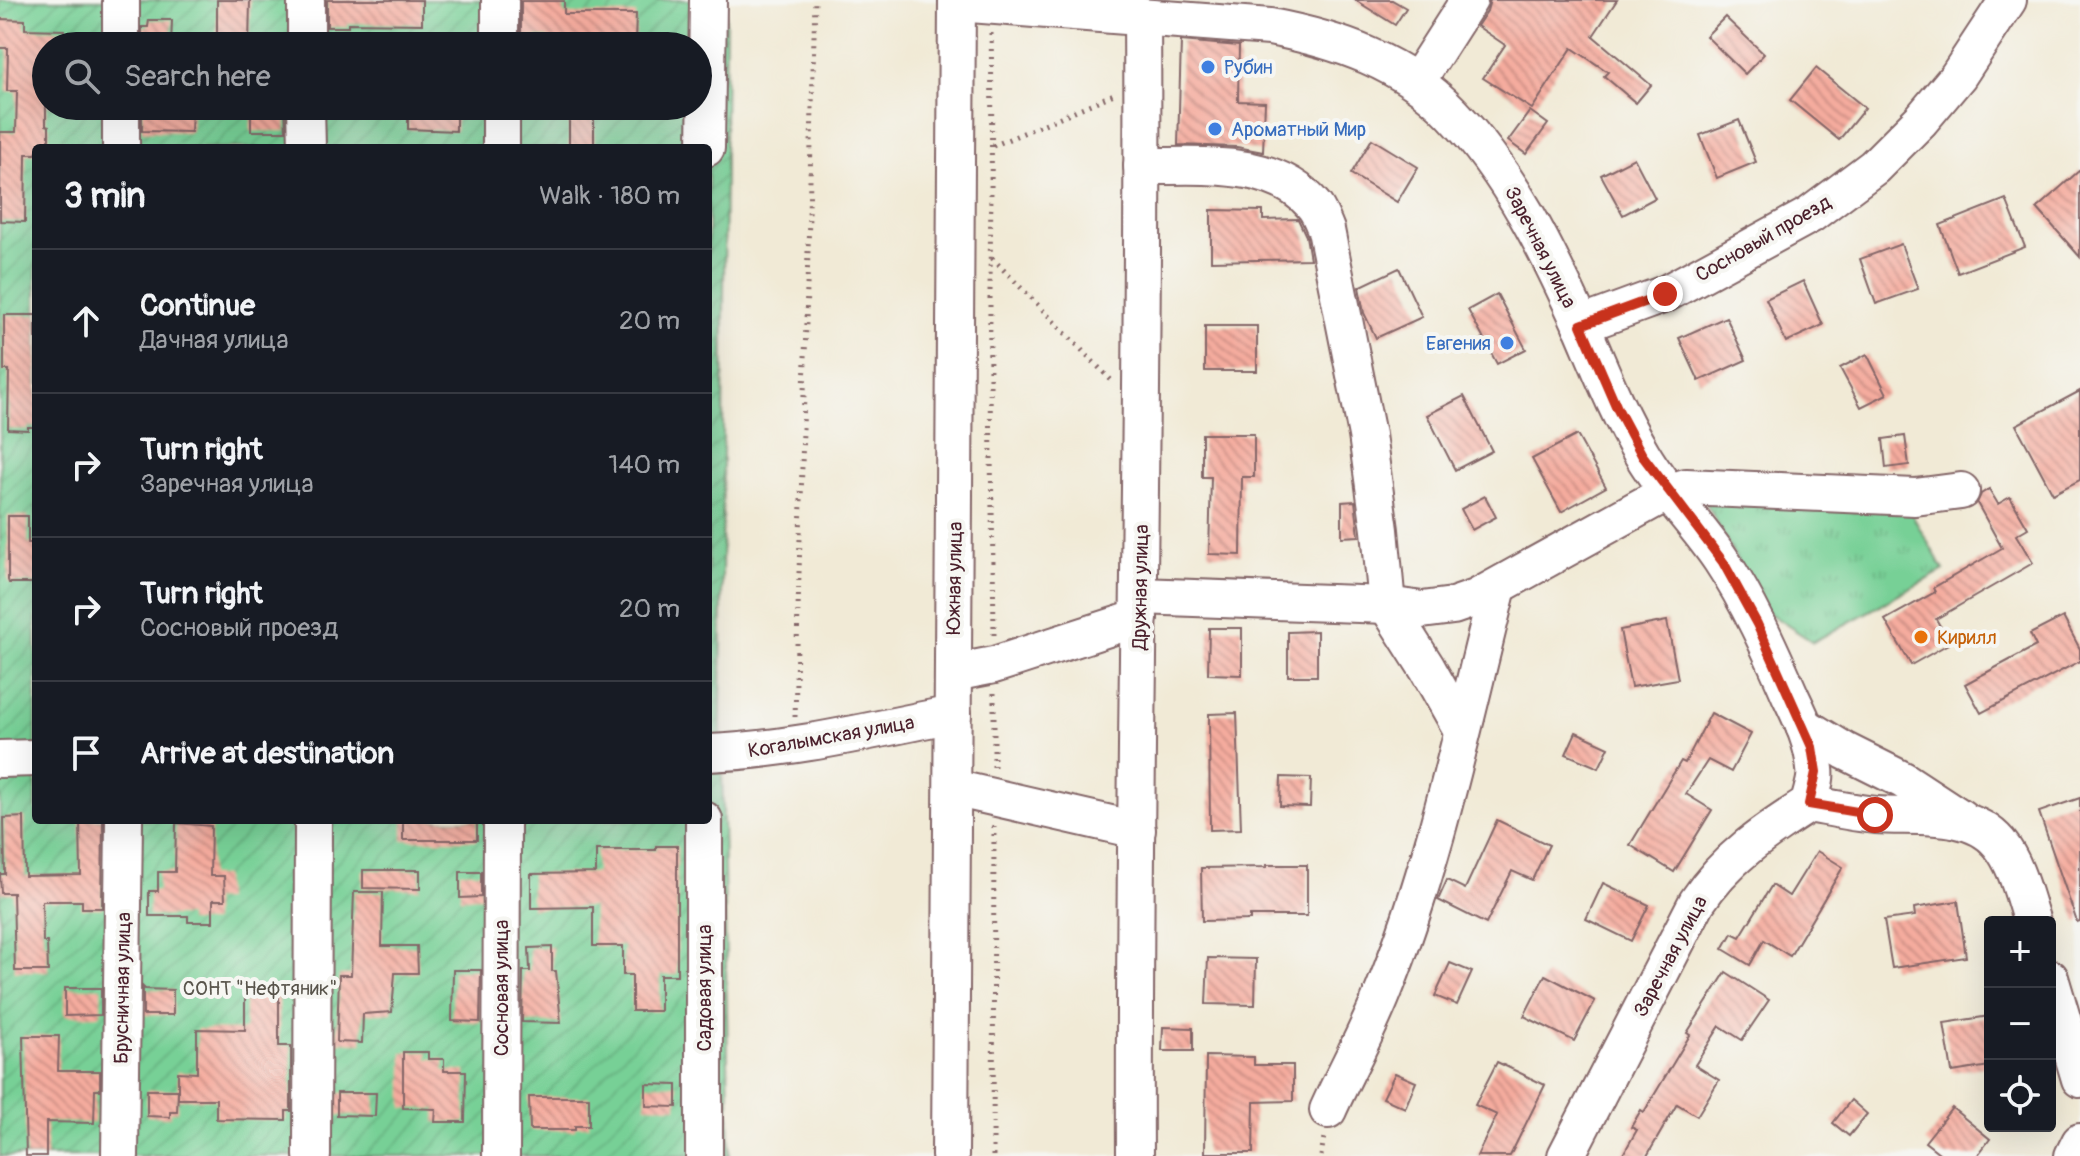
<!DOCTYPE html>
<meta charset="utf-8">
<style>
body{margin:0;font-family:Pangolin,sans-serif;background:#242831;color:#f1f3f6}
.controls{position:absolute;right:24px;bottom:24px;display:grid;overflow:hidden;border-radius:8px;box-shadow:0 8px 32px #0002}
.controls button{width:72px;height:72px;display:grid;place-items:center;padding:0;border:0;border-bottom:2px solid #363941;background:#171b24;color:#f1f3f6;font:40px sans-serif}
.stop{position:absolute;width:24px;height:24px;margin:-18px;border:6px solid #c8321e;border-radius:50%;background:#fff}
.stop.end{background:#c8321e;border-color:#fff;box-shadow:0 2px 8px #0008}
.list{margin:0;padding:0;list-style:none}
h2{display:flex;justify-content:space-between;align-items:center;height:104px;margin:0;padding:0 32px;font-size:34px}
h2 small{font-size:26px;font-weight:400;color:#9ea1a6}
.list li{display:grid;grid-template-columns:52px 1fr auto;gap:24px;align-items:center;box-sizing:border-box;height:144px;padding:0 32px;border-top:2px solid #363941}
.list b{display:block;font-size:30px;white-space:nowrap}
.list p{margin:0;font-size:26px;white-space:nowrap;color:#9ea1a6}
.list em{font-size:26px;font-style:normal;color:#9ea1a6}
.icon{flex:none;width:44px;height:44px;fill:none;stroke:currentColor;stroke-width:2;stroke-linecap:round;stroke-linejoin:round}
.map{position:relative;flex:none;width:2080px;height:1156px;overflow:hidden}
.search{position:absolute;background:#171b24;box-shadow:0 8px 32px #0002;left:32px;top:32px;width:680px;height:88px;display:flex;align-items:center;gap:20px;box-sizing:border-box;padding:0 28px;border-radius:44px;color:#9ea1a6;font-size:30px}
.panel{position:absolute;background:#171b24;box-shadow:0 8px 32px #0002;left:32px;top:144px;width:680px;height:680px;border-radius:8px}
.map>svg:first-child{display:block}
.park{fill:url(#park-tufts);stroke:#607860;stroke-width:2}
.garden{fill:url(#garden-furrows);stroke:#607860;stroke-width:2;fill-rule:evenodd}
.building{fill:url(#building-back-hatch)}
.lines{fill:none;stroke-linecap:round;stroke-linejoin:round}
.minor-casing{stroke:#846667;stroke-width:40}
.path{stroke:#846667;stroke-width:5;stroke-dasharray:2 6;stroke-linecap:butt}
.minor{stroke:#fff;stroke-width:36}
.route{stroke:#c8321e;stroke-width:10}
.shop-dot{fill:#3f7fe0;stroke:#f6f6f2;stroke-width:3}
.food-dot{fill:#e8710a;stroke:#f6f6f2;stroke-width:3}
.labels{text-anchor:middle;stroke-width:8;stroke-linejoin:round;paint-order:stroke}
.shop-label{font-size:20px;fill:#366cbe;stroke:#f6f6f2;text-anchor:start}
.street-label{font-size:20px;fill:#4a1f2b;stroke:#f6f6f2}
.food-label{font-size:20px;fill:#c56008;stroke:#f6f6f2;text-anchor:start}
.park-label{font-size:20px;fill:#58544b;stroke:#f6f6f2}
</style>
<div class="map">
<svg width="2080" height="1156" viewBox="0 0 2080 1156">
<defs>
<pattern id="park-tufts" width="24" height="20" patternUnits="userSpaceOnUse" patternTransform="scale(2)"><rect width="24" height="20" fill="#77d096"/><path d="M3 7l-1-3M5 7V3M7 7l1-3M15 17l-1-3M17 17v-4M19 17l1-3" fill="none" stroke="#68b281"/></pattern>
<pattern id="garden-furrows" width="10" height="10" patternUnits="userSpaceOnUse" patternTransform="scale(2)"><rect width="10" height="10" fill="#77d096"/><path d="M-1 1l2-2M0 10L10 0M9 11l2-2" fill="none" stroke="#68b281"/></pattern>
<pattern id="building-back-hatch" width="6" height="6" patternUnits="userSpaceOnUse" patternTransform="scale(2)"><rect width="6" height="6" fill="#f5ac9e"/><path d="M-1 5l2 2M0 0l6 6M5-1l2 2" fill="none" stroke="#c88b81"/></pattern>
</defs>
<rect width="100%" height="100%" fill="#f6f6f2"/>
<filter id="ink" filterUnits="userSpaceOnUse"><feTurbulence type="fractalNoise" baseFrequency=".0125" numOctaves="2"/><feDisplacementMap in="SourceGraphic" scale="16" xChannelSelector="R" yChannelSelector="G"/><feConvolveMatrix kernelMatrix="1 2 1 2 8 2 1 2 1" color-interpolation-filters="sRGB"/></filter>
<filter id="wash" filterUnits="userSpaceOnUse"><feTurbulence type="fractalNoise" baseFrequency=".006" numOctaves="4" result="noise"/><feDisplacementMap in="SourceGraphic" scale="32" xChannelSelector="R" yChannelSelector="G"/><feGaussianBlur stdDeviation="1.8" result="paint"/><feColorMatrix in="noise" values="0 0 0 0 0 0 0 0 0 0 0 0 0 0 0 0 0 1.4 0 .05"/><feComposite in="paint" operator="in"/></filter>
<g filter="url(#wash)">
<rect width="100%" height="100%" fill="#f1ead6"/>
<!-- park -->
<polygon class="park" points="1704,499 1908,508 1944,570 1813,642 1764,610"/>
<!-- garden -->
<path class="garden" d="M0 0H726L721 723 730 1156H0ZM46 46H698V106H46ZM36 148H708V820H36Z"/>
<g id="blocks">
<!-- building -->
<g class="building">
<polygon points="217,0 250,0 249,46 217,46"/>
<polygon points="327,0 422,0 422,24 348,23 348,27 327,27"/>
<polygon points="1355,0 1392,0 1406,8 1395,25"/>
<polygon points="1490,0 1617,0 1593,36 1651,85 1636,103 1604,76 1608,72 1572,48 1532,109 1483,78 1505,45 1477,26 1487,11"/>
<polygon points="521,1 564,1 564,14 636,14 635,43 628,42 628,46 547,46 548,37 521,37"/>
<polygon points="1725,17 1764,54 1745,74 1706,36"/>
<polygon points="0,19 25,20 25,29 64,30 64,45 46,46 46,125 49,126 49,147 39,146 36,154 26,154 25,222 0,221 0,132 16,132 17,91 7,91 8,48 0,48"/>
<polygon points="149,20 172,20 171,46 142,46 142,27 148,27"/>
<polygon points="1181,41 1239,46 1238,101 1265,102 1263,152 1237,147 1178,145"/>
<polygon points="1816,68 1865,108 1839,140 1790,100"/>
<polygon points="251,106 285,107 286,131 251,131"/>
<rect x="569" y="106" width="25" height="42"/>
<polygon points="142,109 192,110 191,132 142,131"/>
<polygon points="408,110 456,110 456,131 408,129"/>
<polygon points="1530,111 1548,124 1526,154 1508,141"/>
<polygon points="1739,120 1756,162 1717,178 1700,135"/>
<polygon points="1372,139 1418,167 1397,202 1351,174"/>
<polygon points="1634,158 1655,198 1623,215 1601,175"/>
<polygon points="2080,170 2080,257 2037,208"/>
<polygon points="2006,199 2025,247 1958,273 1940,225"/>
<polygon points="1211,210 1263,211 1263,220 1298,219 1306,236 1310,259 1211,261"/>
<polygon points="1901,244 1918,289 1876,304 1860,259"/>
<polygon points="1399,268 1422,317 1376,338 1364,313 1359,287"/>
<polygon points="1803,281 1823,325 1786,342 1766,299"/>
<polygon points="1497,294 1526,349 1497,364 1468,310"/>
<polygon points="4,315 36,315 36,427 28,427 28,430 8,429 9,370 4,370"/>
<polygon points="1726,317 1746,360 1699,381 1679,338"/>
<rect x="1205" y="326" width="52" height="45"/>
<polygon points="1867,354 1887,394 1861,407 1840,368"/>
<polygon points="2080,391 2080,480 2053,494 2016,425"/>
<polygon points="1464,396 1492,451 1455,470 1427,415"/>
<polygon points="1202,434 1254,434 1254,477 1242,477 1241,555 1209,554 1211,477 1202,477"/>
<polygon points="1577,435 1606,487 1561,512 1532,459"/>
<polygon points="1905,436 1909,465 1886,468 1883,439"/>
<polygon points="1989,489 1998,504 2010,497 2028,528 2016,535 2033,563 1936,619 1950,643 1911,665 1885,620 1935,592 1933,588 2002,548 1977,503 1981,494"/>
<polygon points="1485,496 1496,517 1472,530 1461,509"/>
<polygon points="1355,501 1359,536 1342,537 1342,502"/>
<polygon points="8,516 28,516 28,543 36,543 36,583 9,583 8,580"/>
<polygon points="2063,617 2080,649 2080,661 1981,713 1965,684 2036,646 2030,634"/>
<polygon points="1667,621 1678,679 1631,687 1620,630"/>
<polygon points="1209,628 1242,628 1242,675 1208,674"/>
<polygon points="1317,631 1317,676 1288,676 1288,632"/>
<polygon points="1237,713 1241,829 1210,830 1209,714"/>
<polygon points="1711,713 1751,734 1731,772 1708,760 1686,794 1712,810 1674,872 1630,845 1681,761 1685,763"/>
<polygon points="1576,732 1609,747 1599,768 1566,754"/>
<polygon points="1281,777 1311,778 1310,807 1280,806"/>
<polygon points="2080,798 2080,921 2077,922 2039,812"/>
<polygon points="24,817 25,876 81,875 80,820 103,820 102,908 82,908 82,901 42,901 43,942 47,942 48,971 15,971 13,893 1,893 0,874 5,874 4,818"/>
<rect x="403" y="820" width="74" height="20"/>
<polygon points="1497,820 1549,845 1532,880 1512,871 1486,924 1438,900 1447,880 1465,889"/>
<polygon points="176,823 211,826 210,876 224,876 225,900 213,900 213,922 188,922 188,916 149,916 149,891 158,891 158,872 175,872"/>
<polygon points="656,846 677,846 677,975 660,975 660,1011 632,1011 632,975 623,975 623,946 593,946 593,907 531,908 531,874 596,873 596,850 656,850"/>
<polygon points="1817,851 1843,867 1790,956 1764,940 1750,965 1723,949 1732,933 1740,937 1772,885 1789,896"/>
<polygon points="1267,865 1307,865 1307,916 1250,916 1250,920 1202,921 1201,868 1267,867"/>
<polygon points="363,870 420,870 420,889 363,888"/>
<polygon points="460,872 481,872 481,897 460,898"/>
<polygon points="1603,883 1649,905 1631,941 1586,919"/>
<polygon points="354,892 383,892 382,946 417,946 418,973 395,973 392,1012 363,1014 362,1043 337,1042 339,975 351,975"/>
<polygon points="1958,901 1966,957 1892,968 1884,920 1915,916 1914,908"/>
<polygon points="552,947 552,971 556,971 561,1023 522,1022 523,971 530,971 529,948"/>
<polygon points="1208,958 1256,959 1255,1005 1206,1004"/>
<polygon points="1450,963 1472,972 1457,1005 1435,996"/>
<polygon points="453,970 481,970 480,1022 452,1021"/>
<polygon points="1726,972 1769,1000 1742,1040 1720,1026 1695,1065 1719,1080 1697,1116 1677,1104 1647,1156 1622,1156 1637,1130 1631,1127 1641,1110 1644,1112 1690,1035 1687,1033"/>
<polygon points="1545,975 1595,1001 1574,1041 1524,1016"/>
<polygon points="143,987 145,989 173,990 173,1015 143,1015"/>
<polygon points="65,988 101,988 101,1015 65,1016"/>
<polygon points="245,993 279,993 279,1046 291,1046 291,1111 286,1111 286,1120 216,1119 216,1099 178,1099 178,1072 197,1073 197,1029 245,1030"/>
<polygon points="1990,1016 1990,1066 1952,1072 1944,1023"/>
<polygon points="1163,1027 1193,1028 1193,1051 1162,1051"/>
<polygon points="23,1036 59,1036 58,1071 100,1071 100,1090 95,1090 94,1123 46,1122 46,1156 26,1156"/>
<polygon points="403,1052 428,1052 428,1059 444,1059 444,1071 466,1071 465,1122 435,1122 436,1109 403,1108"/>
<polygon points="1206,1056 1254,1057 1254,1065 1293,1065 1293,1101 1254,1102 1253,1153 1205,1153"/>
<polygon points="1497,1062 1545,1085 1510,1156 1477,1156 1497,1115 1475,1105"/>
<polygon points="1395,1073 1416,1082 1405,1108 1383,1098"/>
<polygon points="646,1084 677,1085 677,1107 646,1106"/>
<polygon points="147,1090 178,1090 177,1112 170,1112 170,1117 147,1116"/>
<polygon points="337,1093 376,1093 375,1116 337,1115"/>
<polygon points="529,1097 589,1097 589,1126 575,1126 575,1130 530,1130"/>
<polygon points="1851,1100 1867,1114 1849,1136 1833,1123"/>
<polygon points="1952,1108 1990,1139 1977,1156 1943,1156 1925,1142"/>
</g>
</g>
</g>
<g filter="url(#ink)">
<use href="#blocks" fill-opacity="0" stroke="#846667" stroke-width="2"/>
<g class="lines">
<defs>
<g id="minor">
<polyline points="121,0 121,46"/>
<polyline points="306,0 306,46"/>
<polyline points="500,0 500,46"/>
<path d="M957 3 1270 27C1338 40 1403 62 1452 113 1511 175 1548 251 1583 329 1601 371 1618 414 1642 454 1664 492 1697 524 1721 560 1749 602 1770 649 1790 695 1801 718 1813 742 1815 769 1817 780 1811 793 1809 804 1765 832 1726 858 1697 902L1566 1156"/>
<polyline points="1417,81 1469,0"/>
<polyline points="121,106 121,148"/>
<polyline points="306,106 307,148"/>
<polyline points="501,106 501,148"/>
<polyline points="706,148 708,0"/>
<path d="M1142 166C1199 167 1275 157 1315 207 1320 214 1323 223 1326 230L1367 435 1380 530 1387 605 1427 668 1462 730"/>
<polyline points="1581,325 1665,294 1810,215 1874,167 1921,120 1958,76 2008,0"/>
<polyline points="1140,596 1387,605 1422,610 1453,606 1476,598 1668,492 1686,487 1915,497 1961,491"/>
<polyline points="953,673 994,665 1139,618"/>
<polyline points="1804,726 1845,751 1903,780 1961,818"/>
<path d="M708 753C791 750 872 730 953 714"/>
<polyline points="0,759 36,758"/>
<polyline points="953,788 1137,830"/>
<path d="M1809 804C1831 808 1853 813 1876 815 1915 818 1971 809 1999 843 2017 865 2023 895 2032 922"/>
<polyline points="704,820 704,1156"/>
<polyline points="2050,978 2080,1079"/>
<path d="M1328 1110C1346 1070 1368 1031 1384 990 1436 861 1464 721 1498 587"/>
<polyline points="120,1156 124,820"/>
<polyline points="312,1156 313,820"/>
<polyline points="501,1156 502,820"/>
<polyline points="950,1156 957,0"/>
<path d="M1135 1156C1133 776 1145 397 1142 17"/>
<polyline points="2073,1156 2080,1142"/>
</g>
</defs>
<!-- minor casing -->
<use href="#minor" class="minor-casing"/>
<!-- path -->
<g class="path">
<path d="M991 33C993 125 990 215 990 307 989 416 993 526 994 635"/>
<polyline points="993,146 1114,94"/>
<polyline points="992,258 1111,380"/>
<polyline points="795,717 815,0"/>
<polyline points="994,767 994,693"/>
<polyline points="993,1156 994,825"/>
<polyline points="1321,1156 1324,1137"/>
</g>
<!-- minor -->
<use href="#minor" class="minor"/>
</g>
</g>
<g class="lines" filter="url(#ink)">
<!-- route -->
<polyline class="route" points="1665,294 1581,325 1617,408 1642,455 1723,562 1757,624 1812,747 1816,772 1809,804 1875,815"/>
</g>
<!-- markers -->
<g class="shop-dot">
<circle cx="1208" cy="67" r="8"/>
<circle cx="1215" cy="129" r="8"/>
<circle cx="1507" cy="343" r="8"/>
</g>
<circle class="food-dot" cx="1921" cy="637" r="8"/>
<g class="labels">
<!-- shop labels -->
<g class="shop-label">
<text x="1224" y="74">Рубин</text>
<text x="1231" y="136">Ароматный Мир</text>
<text x="1491" y="350" text-anchor="end">Евгения</text>
</g>
<!-- street labels -->
<g class="street-label">
<text transform="translate(1763 238) rotate(-30)" y="7">Сосновый проезд</text>
<text transform="translate(1541 247) rotate(63)" y="7">Заречная улица</text>
<text transform="translate(954 578) rotate(-89)" y="7">Южная улица</text>
<text transform="translate(1140 587) rotate(-89)" y="7">Дружная улица</text>
<text transform="translate(831 736) rotate(-10)" y="7">Когалымская улица</text>
<text transform="translate(1670 956) rotate(-62)" y="7">Заречная улица</text>
<text transform="translate(122 988) rotate(-89)" y="7">Брусничная улица</text>
<text transform="translate(501 988) rotate(-90)" y="7">Сосновая улица</text>
<text transform="translate(704 988) rotate(-90)" y="7">Садовая улица</text>
</g>
<!-- food labels -->
<g class="food-label">
<text x="1937" y="644">Кирилл</text>
</g>
<!-- park labels -->
<g class="park-label">
<text x="260" y="995">СОНТ "Нефтяник"</text>
</g>
</g>
</svg>
<div class="controls">
<button>+</button>
<button>−</button>
<button><svg class="icon" aria-label="locate" viewBox="0 0 24 24"><circle cx="12" cy="12" r="6"/><path d="M12 2v4M12 18v4M2 12h4M18 12h4"/></svg></button>
</div>
<div class="stop" style="left:1875px;top:815px"></div>
<div class="stop end" style="left:1665px;top:294px"></div>
<div class="search"><svg class="icon" aria-label="search" viewBox="0 0 24 24"><circle cx="10" cy="10" r="6"/><path d="M15 15l6 6"/></svg>Search here</div>
<section class="panel">
<h2>3 min<small>Walk · 180 m</small></h2>
<ul class="list">
<li><svg class="icon" aria-label="ahead" viewBox="0 0 24 24"><path d="M12 20V5M6 11l6-6 6 6"/></svg><div><b>Continue</b><p>Дачная улица</p></div><em>20 m</em></li>
<li><svg class="icon" aria-label="right" viewBox="0 0 24 24"><path d="M7 20v-9h11M14 6l5 5-5 5"/></svg><div><b>Turn right</b><p>Заречная улица</p></div><em>140 m</em></li>
<li><svg class="icon" aria-label="right" viewBox="0 0 24 24"><path d="M7 20v-9h11M14 6l5 5-5 5"/></svg><div><b>Turn right</b><p>Сосновый проезд</p></div><em>20 m</em></li>
<li><svg class="icon" aria-label="arrive" viewBox="0 0 24 24"><path d="M6 21V4h12l-3 4 3 4H6"/></svg><div><b>Arrive at destination</b></div></li>
</ul>
</section>
</div>
